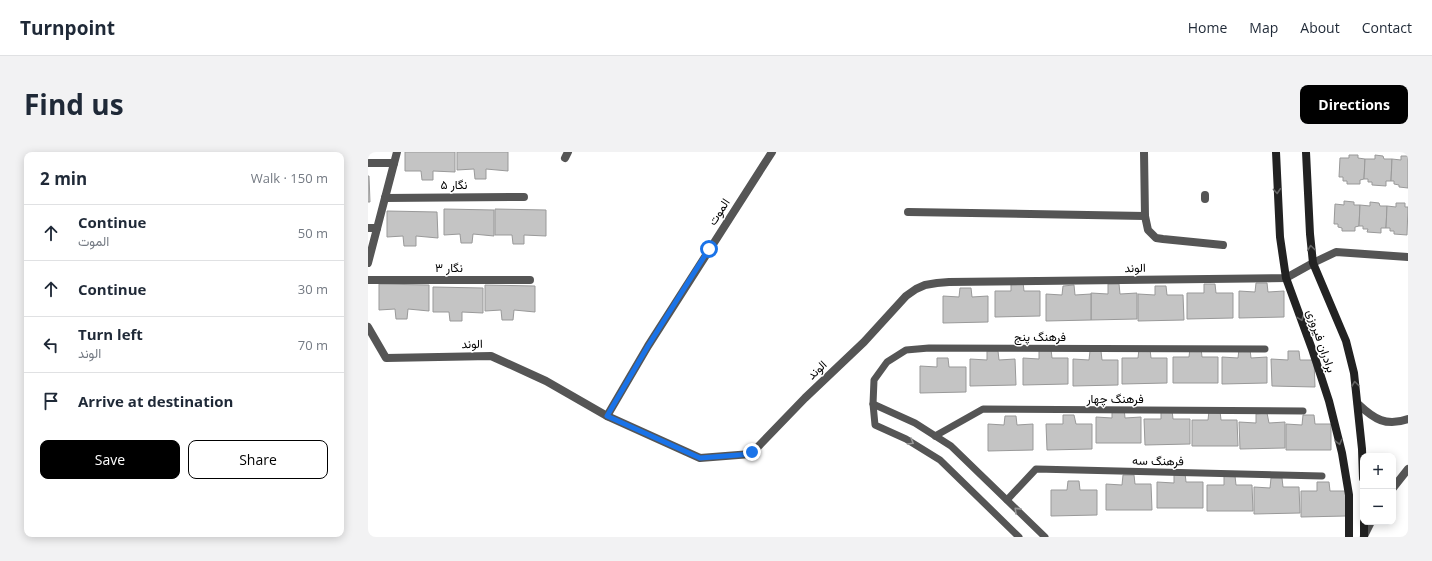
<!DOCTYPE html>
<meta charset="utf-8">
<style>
body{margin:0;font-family:"Open Sans",Vazirmatn,sans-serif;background:#f2f2f3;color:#1f2937}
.controls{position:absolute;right:12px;bottom:12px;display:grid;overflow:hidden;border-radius:8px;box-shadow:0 2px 10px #0003}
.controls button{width:36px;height:36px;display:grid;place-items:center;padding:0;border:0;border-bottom:1px solid #e0e1e3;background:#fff;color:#1f2937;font:20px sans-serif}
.stop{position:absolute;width:12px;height:12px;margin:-9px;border:3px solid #1a73e8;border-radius:50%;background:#fff}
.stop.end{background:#1a73e8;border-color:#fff;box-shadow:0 1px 4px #0008}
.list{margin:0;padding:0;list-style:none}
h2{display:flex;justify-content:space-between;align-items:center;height:52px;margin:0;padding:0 16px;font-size:17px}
h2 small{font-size:13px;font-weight:400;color:#747a83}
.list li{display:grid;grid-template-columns:26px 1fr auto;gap:12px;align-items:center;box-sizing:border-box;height:56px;padding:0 16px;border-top:1px solid #e0e1e3}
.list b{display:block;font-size:15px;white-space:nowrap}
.list p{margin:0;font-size:13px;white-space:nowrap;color:#747a83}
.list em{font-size:13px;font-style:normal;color:#747a83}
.actions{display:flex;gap:8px;padding:12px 16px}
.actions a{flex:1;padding:9px 0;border:1px solid #000;border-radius:8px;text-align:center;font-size:14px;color:#000}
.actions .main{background:#000;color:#fff}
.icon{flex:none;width:22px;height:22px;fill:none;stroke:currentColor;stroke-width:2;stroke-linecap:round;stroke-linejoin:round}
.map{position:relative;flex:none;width:1040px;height:385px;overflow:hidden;border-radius:8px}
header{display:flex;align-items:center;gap:24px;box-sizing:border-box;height:56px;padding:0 20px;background:#fff;border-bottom:1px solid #e0e1e3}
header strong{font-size:19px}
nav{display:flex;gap:22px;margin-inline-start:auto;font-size:14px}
.intro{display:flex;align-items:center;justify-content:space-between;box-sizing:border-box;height:96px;padding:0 24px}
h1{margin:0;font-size:28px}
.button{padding:10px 18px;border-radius:8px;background:#000;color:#fff;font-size:14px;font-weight:700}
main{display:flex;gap:24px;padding:0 24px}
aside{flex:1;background:#fff;border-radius:8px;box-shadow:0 2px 10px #0003}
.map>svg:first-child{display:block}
.building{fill:#c4c4c4;stroke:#999}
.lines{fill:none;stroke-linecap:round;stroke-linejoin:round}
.service{stroke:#555;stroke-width:7}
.minor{stroke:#555;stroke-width:8}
.tertiary{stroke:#555;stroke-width:8}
.secondary{stroke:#222;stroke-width:8}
.oneway{stroke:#646464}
.oneway2{stroke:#999}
.route{stroke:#1a73e8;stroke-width:5}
.labels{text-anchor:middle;stroke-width:3;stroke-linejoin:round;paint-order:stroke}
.street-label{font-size:12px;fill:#000;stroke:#fff}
</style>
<header>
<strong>Turnpoint</strong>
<nav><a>Home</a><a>Map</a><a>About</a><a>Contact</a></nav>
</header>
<div class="intro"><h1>Find us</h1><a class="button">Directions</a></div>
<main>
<aside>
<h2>2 min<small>Walk · 150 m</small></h2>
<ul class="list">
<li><svg class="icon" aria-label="ahead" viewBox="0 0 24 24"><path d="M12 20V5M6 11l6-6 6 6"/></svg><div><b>Continue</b><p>الموت</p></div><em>50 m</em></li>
<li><svg class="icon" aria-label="ahead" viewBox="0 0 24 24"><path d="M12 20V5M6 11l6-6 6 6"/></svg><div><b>Continue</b></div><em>30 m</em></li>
<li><svg class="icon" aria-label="left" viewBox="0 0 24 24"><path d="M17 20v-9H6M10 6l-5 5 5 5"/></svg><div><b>Turn left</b><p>الوند</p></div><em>70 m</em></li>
<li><svg class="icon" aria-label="arrive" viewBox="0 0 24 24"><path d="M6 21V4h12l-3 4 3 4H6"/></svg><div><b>Arrive at destination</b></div></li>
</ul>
<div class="actions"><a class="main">Save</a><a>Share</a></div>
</aside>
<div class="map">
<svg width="1040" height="385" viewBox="0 0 1040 385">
<rect width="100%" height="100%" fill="#fff"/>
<!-- building -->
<g class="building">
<polygon points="37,0 87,0 87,20 65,19 65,28 54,28 53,19 37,19"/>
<polygon points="89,0 140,0 140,19 118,17 118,27 107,27 106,17 89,18"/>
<polygon points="981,3 990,3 990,6 997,7 996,27 992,28 992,32 979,32 979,29 975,29 975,25 971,25 972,6 981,6"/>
<polygon points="1007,3 1015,4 1016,7 1024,7 1023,29 1018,29 1018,34 1004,33 1004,30 1000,30 1000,27 996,27 997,7 1007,7"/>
<polygon points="1033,4 1040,4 1040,36 1031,35 1031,33 1026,32 1026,29 1023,29 1024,7 1033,8"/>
<polygon points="0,24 1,24 2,50 0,50"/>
<polygon points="976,49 986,50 986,53 992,53 991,74 987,75 987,79 974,79 974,76 970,75 970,72 966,72 967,52 976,53"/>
<polygon points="1002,50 1011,51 1012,54 1019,54 1018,76 1013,76 1013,81 999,80 1000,77 995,77 995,74 991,74 992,53 1002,54"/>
<polygon points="1028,51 1037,51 1037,55 1040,55 1039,83 1026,82 1026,79 1022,79 1022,76 1018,76 1019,54 1028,55"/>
<polygon points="76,57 126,58 126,84 105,82 104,91 93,91 92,82 76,83"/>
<polygon points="127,57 178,58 178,84 156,83 156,92 145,92 144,83 127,83"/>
<polygon points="19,59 69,60 70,86 48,84 48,94 36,94 35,84 19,85"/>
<polygon points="643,130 655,130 656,139 672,139 672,164 627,165 627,139 643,139"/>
<polygon points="888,131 899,131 900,140 916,139 916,165 871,166 871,139 887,140"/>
<polygon points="11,132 61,133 61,159 40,157 39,167 28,167 27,157 11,158"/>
<polygon points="740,132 751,132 752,142 769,141 769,167 723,168 723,141 740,142"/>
<polygon points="836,132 847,132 848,141 865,141 865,166 819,167 819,141 836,141"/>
<polygon points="117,133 167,134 167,160 146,158 145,168 134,168 133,158 117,159"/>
<polygon points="706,133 707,143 723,142 723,168 678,169 678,142 694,143 695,134"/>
<polygon points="787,134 798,134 799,143 815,143 816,168 770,169 770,142 787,143"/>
<polygon points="65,135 115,136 115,161 94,160 94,169 82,169 81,160 65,160"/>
<polygon points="592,136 603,136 604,145 620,144 620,170 575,171 575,144 591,145"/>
<polygon points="822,196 833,196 834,205 850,205 850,231 805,231 805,205 821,205"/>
<polygon points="671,197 683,197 684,206 700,206 700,232 655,233 655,206 671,207"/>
<polygon points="771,197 782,197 783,206 799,206 799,231 754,232 754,206 770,206"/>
<polygon points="871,197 882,197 883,206 899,205 899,231 854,232 854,205 870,206"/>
<polygon points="619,199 630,199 631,208 647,207 648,233 602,234 602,207 619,208"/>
<polygon points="722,199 733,199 734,208 750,208 750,233 705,234 705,207 721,208"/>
<polygon points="920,199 931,199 932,208 946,208 947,235 904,234 903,207 920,208"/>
<polygon points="569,206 580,206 581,215 598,215 598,240 552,241 552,214 569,215"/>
<polygon points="744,256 756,256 757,266 773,265 773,291 728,291 728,265 744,266"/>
<polygon points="793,258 804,258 805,267 822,267 822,292 777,293 776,267 793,267"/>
<polygon points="841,259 852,259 853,268 869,268 870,294 824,294 824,268 840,268"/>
<polygon points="899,261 901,271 917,270 917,296 872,297 871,270 888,271 888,262"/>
<polygon points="695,263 706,263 708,272 724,272 724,297 679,298 678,272 695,272"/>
<polygon points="935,263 946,263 947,272 963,272 963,298 918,298 918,272 934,273"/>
<polygon points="637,264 648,264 649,273 665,272 665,298 620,299 620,272 636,273"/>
<polygon points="806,321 817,321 818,330 835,330 835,356 789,356 789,330 806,331"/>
<polygon points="755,323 766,323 767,332 783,332 784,358 738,358 738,332 754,333"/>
<polygon points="856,324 867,324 868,333 884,333 885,359 839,359 839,333 856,333"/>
<polygon points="903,326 914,326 915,335 931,335 932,361 886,362 886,335 902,336"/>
<polygon points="700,329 711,329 712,338 729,338 729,363 683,364 683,338 699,338"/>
<polygon points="949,330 961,330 962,339 978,339 978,364 933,365 933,339 949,339"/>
</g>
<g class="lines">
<!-- service -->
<g class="service">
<polyline points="505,252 547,271 583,294 677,385"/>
<polyline points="567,284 615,257 935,259"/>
<polyline points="639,348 668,317 954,324"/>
<polyline points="651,385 572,308 538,287 507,273 505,252 506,228 519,210 538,198 561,196 897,197"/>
</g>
<!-- minor -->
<g class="minor">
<polyline points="776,0 777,64 780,78 788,86 795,87 855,93"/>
<polyline points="197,6 200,0"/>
<polyline points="0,11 26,11"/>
<polyline points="17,46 156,45"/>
<polyline points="540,60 777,64"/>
<polyline points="0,76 9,76"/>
<polyline points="0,111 29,0"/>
<polyline points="0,128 162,128"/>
<polyline points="0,175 18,206 123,204 178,229 239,264 332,306 383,302 437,246 496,190 538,144 548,137 557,133 569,131 581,130 918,126 945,111 968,100 1040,105"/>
<polyline points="239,264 280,194 404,0"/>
</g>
<!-- tertiary -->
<g class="tertiary">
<polyline points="837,43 837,47"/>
<path d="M990 252C1006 267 1018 275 1040 267"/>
<polyline points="1025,336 1040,317"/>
<polyline points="996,384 1003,370"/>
</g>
<!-- secondary -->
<g class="secondary">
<polyline points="908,0 912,85 918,126 944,197 961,249 974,301 981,343 981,385"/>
<polyline points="938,0 942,82 945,111 978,189 986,221 994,297 995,326"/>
<polyline points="996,370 996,385"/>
</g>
</g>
<!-- one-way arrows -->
<defs><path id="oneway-chevron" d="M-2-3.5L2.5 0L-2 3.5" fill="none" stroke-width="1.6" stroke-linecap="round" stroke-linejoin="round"/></defs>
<g class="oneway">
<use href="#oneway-chevron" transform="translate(909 39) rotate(86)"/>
<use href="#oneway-chevron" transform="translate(943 96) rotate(-97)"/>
<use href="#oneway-chevron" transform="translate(933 166) rotate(70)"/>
<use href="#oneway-chevron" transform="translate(987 232) rotate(-97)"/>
<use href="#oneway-chevron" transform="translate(971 290) rotate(76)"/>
</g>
<g class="oneway2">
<use href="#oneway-chevron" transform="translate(543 290) rotate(31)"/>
<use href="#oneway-chevron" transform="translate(649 358) rotate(-136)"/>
</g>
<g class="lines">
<!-- route -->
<polyline class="route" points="341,97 280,194 239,264 332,306 383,302 384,300"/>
</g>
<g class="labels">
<!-- street labels -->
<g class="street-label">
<text x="86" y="37">نگار ۵</text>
<text transform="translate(351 60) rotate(-57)" y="4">الموت</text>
<text x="81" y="120">نگار ۳</text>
<text transform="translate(767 116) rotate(-1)" y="4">الوند</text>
<text x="672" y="189">فرهنگ پنج</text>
<text transform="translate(953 189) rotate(71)" y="4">برادران فیروزی</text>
<text transform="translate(104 192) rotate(-1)" y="4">الوند</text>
<text transform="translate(449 218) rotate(-44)" y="4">الوند</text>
<text x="747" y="251">فرهنگ چهار</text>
<text transform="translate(790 309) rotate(1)" y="4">فرهنگ سه</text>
</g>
</g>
</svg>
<div class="controls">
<button>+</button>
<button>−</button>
</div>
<div class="stop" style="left:341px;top:97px"></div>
<div class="stop end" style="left:384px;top:300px"></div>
</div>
</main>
